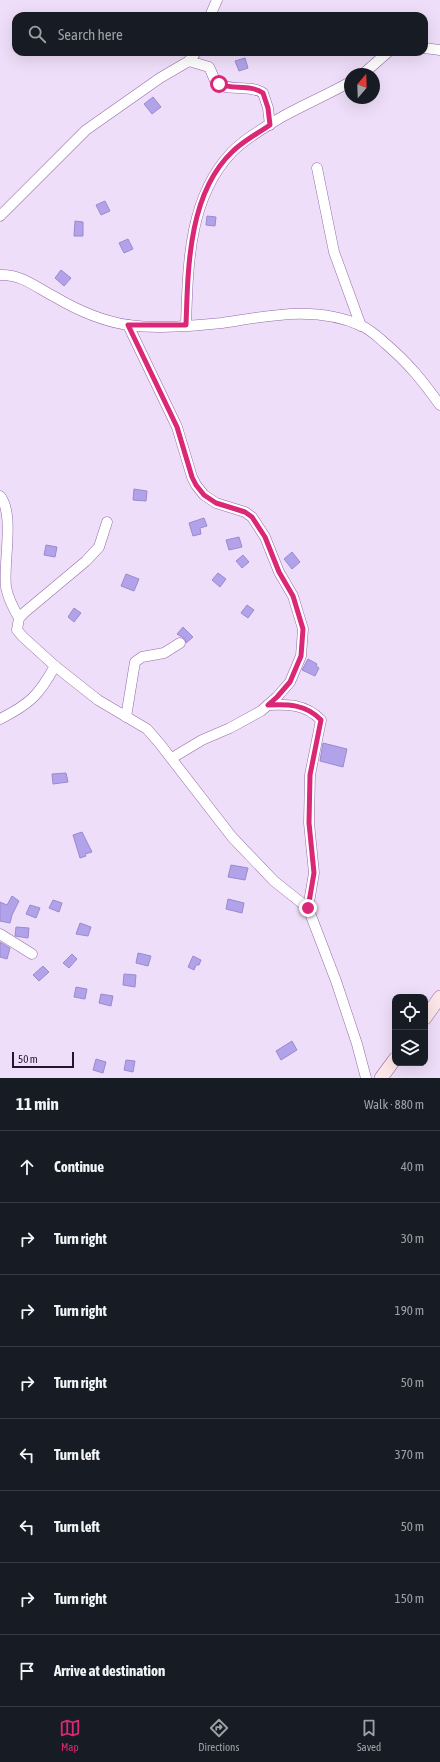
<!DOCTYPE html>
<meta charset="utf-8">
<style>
body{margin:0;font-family:"Asap Condensed",sans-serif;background:#242831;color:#f1f3f6}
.controls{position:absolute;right:12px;bottom:12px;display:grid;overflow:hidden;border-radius:8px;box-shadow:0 4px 16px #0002}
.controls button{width:36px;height:36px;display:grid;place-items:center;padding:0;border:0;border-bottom:1px solid #363941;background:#171b24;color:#f1f3f6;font:20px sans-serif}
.compass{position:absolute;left:344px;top:68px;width:36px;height:36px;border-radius:50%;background:#171b24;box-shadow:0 4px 16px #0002;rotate:19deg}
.scale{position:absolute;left:12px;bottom:10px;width:62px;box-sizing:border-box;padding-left:4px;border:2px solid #26152e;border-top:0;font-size:11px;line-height:14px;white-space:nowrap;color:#26152e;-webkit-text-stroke:3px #efdef9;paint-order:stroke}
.stop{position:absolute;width:12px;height:12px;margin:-9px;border:3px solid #db2777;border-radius:50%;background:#fff}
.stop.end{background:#db2777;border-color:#fff;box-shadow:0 1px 4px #0008}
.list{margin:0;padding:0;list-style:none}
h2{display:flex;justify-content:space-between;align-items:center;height:52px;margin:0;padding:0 16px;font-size:17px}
h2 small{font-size:13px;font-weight:400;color:#9ea1a6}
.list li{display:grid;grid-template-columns:26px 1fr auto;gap:12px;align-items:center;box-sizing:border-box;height:72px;padding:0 16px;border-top:1px solid #363941}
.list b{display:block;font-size:15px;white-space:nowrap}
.list em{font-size:13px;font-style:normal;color:#9ea1a6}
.icon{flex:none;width:22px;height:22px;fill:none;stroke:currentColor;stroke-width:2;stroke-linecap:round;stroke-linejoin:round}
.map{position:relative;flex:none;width:440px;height:1078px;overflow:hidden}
.search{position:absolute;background:#171b24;box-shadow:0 4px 16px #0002;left:12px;right:12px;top:12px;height:44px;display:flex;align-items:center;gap:10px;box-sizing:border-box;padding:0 14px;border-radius:12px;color:#9ea1a6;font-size:15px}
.sheet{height:628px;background:#171b24}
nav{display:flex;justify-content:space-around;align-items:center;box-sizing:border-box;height:56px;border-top:1px solid #363941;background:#171b24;font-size:11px;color:#9ea1a6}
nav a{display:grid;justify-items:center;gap:2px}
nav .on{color:#db2777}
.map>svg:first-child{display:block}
.building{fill:#b2a2e9;stroke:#9a8acf}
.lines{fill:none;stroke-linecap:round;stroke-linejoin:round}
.street-casing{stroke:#946ba9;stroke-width:11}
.secondary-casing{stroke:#946ba9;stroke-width:14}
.street{stroke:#fff;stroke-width:10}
.secondary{stroke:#fce6e7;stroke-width:13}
.route{stroke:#db2777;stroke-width:5}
</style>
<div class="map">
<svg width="440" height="1078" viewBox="0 0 440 1078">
<rect width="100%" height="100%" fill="#efdef9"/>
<!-- building -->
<g class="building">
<polygon points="245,58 248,68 239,71 235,61"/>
<polygon points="153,97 161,107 152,114 144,104"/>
<polygon points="105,201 110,211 101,215 96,205"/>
<polygon points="207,216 216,217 215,226 206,225"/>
<polygon points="75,221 83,222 83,236 74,236"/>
<polygon points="128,239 133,249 124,253 119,243"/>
<polygon points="61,270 71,278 64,286 55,278"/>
<polygon points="134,489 147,491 146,501 133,500"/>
<polygon points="204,518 207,526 200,528 201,534 193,536 189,523"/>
<polygon points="239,537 242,547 229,550 226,540"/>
<polygon points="46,545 57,547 55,557 44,555"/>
<polygon points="292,552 300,562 292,569 284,559"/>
<polygon points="243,555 249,562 242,568 236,561"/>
<polygon points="218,573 226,579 220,587 212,580"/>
<polygon points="126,574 139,579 134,591 121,586"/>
<polygon points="247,605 254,610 248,618 241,613"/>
<polygon points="74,608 81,613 74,622 68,617"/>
<polygon points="183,627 193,637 186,643 185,639 177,634"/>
<polygon points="308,659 317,664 316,666 319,668 315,676 302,670"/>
<polygon points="323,743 347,749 343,767 320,761"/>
<polygon points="66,773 68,782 53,784 52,774"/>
<polygon points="82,832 92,852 85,854 86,856 80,858 73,835"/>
<polygon points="231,865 248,868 245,880 228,877"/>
<polygon points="12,896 19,901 12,915 10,923 0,921 0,902 7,905"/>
<polygon points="228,899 244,903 242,913 226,909"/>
<polygon points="53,900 62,903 59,912 49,908"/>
<polygon points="30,905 40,908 36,918 26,914"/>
<polygon points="80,923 91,927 88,936 76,934"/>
<polygon points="16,927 29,928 28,938 15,936"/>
<polygon points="0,942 10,948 7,959 0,957"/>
<polygon points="138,953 151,956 148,966 136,963"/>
<polygon points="72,954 77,959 69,968 63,963"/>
<polygon points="193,956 201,960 199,965 196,965 194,970 188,967"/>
<polygon points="43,966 49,972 39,981 33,975"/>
<polygon points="124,974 136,975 135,987 123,985"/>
<polygon points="76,987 87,989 85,999 74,997"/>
<polygon points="101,994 113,996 111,1006 99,1003"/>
<polygon points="292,1041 297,1050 281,1060 276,1051"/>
<polygon points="96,1059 106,1062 103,1073 93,1070"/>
<polygon points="126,1060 135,1061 133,1072 124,1070"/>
</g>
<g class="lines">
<defs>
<g id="street">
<polyline points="210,16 217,0"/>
<polyline points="424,48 440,50"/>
<path d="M189 61 209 67C212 72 213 78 216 82 223 92 251 84 263 93L268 108 270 125"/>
<polyline points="363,74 388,52"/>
<polyline points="317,168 334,252 361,326"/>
<polyline points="0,216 86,130 160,78 189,61 196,52"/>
<path d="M0 275C22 274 37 288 55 297 77 310 102 321 128 325 158 329 192 326 222 323 268 316 316 305 362 326 371 330 378 337 386 344 409 364 422 380 440 405"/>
<polyline points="128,325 177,427 192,477 196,485 204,495 216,503 245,512 252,517 265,537 279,572 293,596 303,629 301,656 290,682 277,697 261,711 230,728 202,740 172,758"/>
<path d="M186 325C188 267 188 199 231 153 244 139 264 128 280 118 303 105 327 95 350 82"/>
<path d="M0 496C15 514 3 563 6 587 8 598 13 608 19 618"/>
<polyline points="107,522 99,547 86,561 25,612 19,618 17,630 23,637 55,666 98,700 147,729 160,744 232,837 274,881 308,908 336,981 357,1044 366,1078"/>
<path d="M268 705C287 704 306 704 321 720L310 775 309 823 314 873 308 908"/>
<polyline points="126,717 135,662 142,657 164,653 180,643"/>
<path d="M0 719C30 704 39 695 55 666"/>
<polyline points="0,934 32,954"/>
</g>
<g id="secondary">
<polyline points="425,1018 440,997"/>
<polyline points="381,1078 395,1059"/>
</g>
</defs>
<!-- street casing -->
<use href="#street" class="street-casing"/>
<!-- secondary casing -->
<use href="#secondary" class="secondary-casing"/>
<!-- street -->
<use href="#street" class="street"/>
<!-- secondary -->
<use href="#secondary" class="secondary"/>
</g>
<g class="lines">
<!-- route -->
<path class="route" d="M219 84C233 90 250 84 263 93L268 108 270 125C257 134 243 141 232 152 188 194 188 269 186 325H128L177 427 192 477 196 485 204 495 216 503 245 512 252 517 265 537 279 572 293 596 303 629 301 656 290 682 277 697 268 705C287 704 306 704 321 720L310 775 309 823 314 873 308 908"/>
</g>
</svg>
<div class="controls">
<button><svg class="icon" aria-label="locate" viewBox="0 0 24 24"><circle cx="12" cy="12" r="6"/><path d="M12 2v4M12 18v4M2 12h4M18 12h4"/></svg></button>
<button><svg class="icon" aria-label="layers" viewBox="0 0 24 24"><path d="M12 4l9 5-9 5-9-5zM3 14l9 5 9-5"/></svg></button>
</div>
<svg class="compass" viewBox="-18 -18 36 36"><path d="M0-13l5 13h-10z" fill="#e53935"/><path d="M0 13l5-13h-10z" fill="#9ea1a6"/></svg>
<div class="scale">50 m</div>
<div class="stop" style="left:219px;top:84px"></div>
<div class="stop end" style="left:308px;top:908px"></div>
<div class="search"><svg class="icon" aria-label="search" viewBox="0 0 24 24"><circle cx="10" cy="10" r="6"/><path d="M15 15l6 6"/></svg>Search here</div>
</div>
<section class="sheet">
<h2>11 min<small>Walk · 880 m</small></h2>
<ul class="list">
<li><svg class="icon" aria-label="ahead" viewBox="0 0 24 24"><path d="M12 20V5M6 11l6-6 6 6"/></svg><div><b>Continue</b></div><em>40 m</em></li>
<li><svg class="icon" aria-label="right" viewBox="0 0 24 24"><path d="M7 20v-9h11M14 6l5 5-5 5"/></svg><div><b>Turn right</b></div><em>30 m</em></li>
<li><svg class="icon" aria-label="right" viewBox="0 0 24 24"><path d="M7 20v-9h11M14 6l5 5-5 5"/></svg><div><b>Turn right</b></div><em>190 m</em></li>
<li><svg class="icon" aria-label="right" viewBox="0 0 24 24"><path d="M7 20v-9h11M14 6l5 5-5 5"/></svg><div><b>Turn right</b></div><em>50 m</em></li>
<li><svg class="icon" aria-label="left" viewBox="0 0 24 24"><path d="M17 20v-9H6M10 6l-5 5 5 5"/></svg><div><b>Turn left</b></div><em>370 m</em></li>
<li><svg class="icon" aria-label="left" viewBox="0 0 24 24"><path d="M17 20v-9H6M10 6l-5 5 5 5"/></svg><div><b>Turn left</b></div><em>50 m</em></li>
<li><svg class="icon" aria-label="right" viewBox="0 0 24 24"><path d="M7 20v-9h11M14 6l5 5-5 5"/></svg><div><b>Turn right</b></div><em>150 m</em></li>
<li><svg class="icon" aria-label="arrive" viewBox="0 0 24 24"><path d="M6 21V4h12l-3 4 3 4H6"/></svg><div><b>Arrive at destination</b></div></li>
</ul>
</section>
<nav>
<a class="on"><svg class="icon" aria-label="map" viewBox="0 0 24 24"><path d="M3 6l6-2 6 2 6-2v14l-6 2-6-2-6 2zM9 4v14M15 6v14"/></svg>Map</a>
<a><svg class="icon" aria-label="directions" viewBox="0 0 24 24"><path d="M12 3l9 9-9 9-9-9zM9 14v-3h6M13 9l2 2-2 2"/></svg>Directions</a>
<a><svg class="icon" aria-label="saved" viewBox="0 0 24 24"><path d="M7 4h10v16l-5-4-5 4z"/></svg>Saved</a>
</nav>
